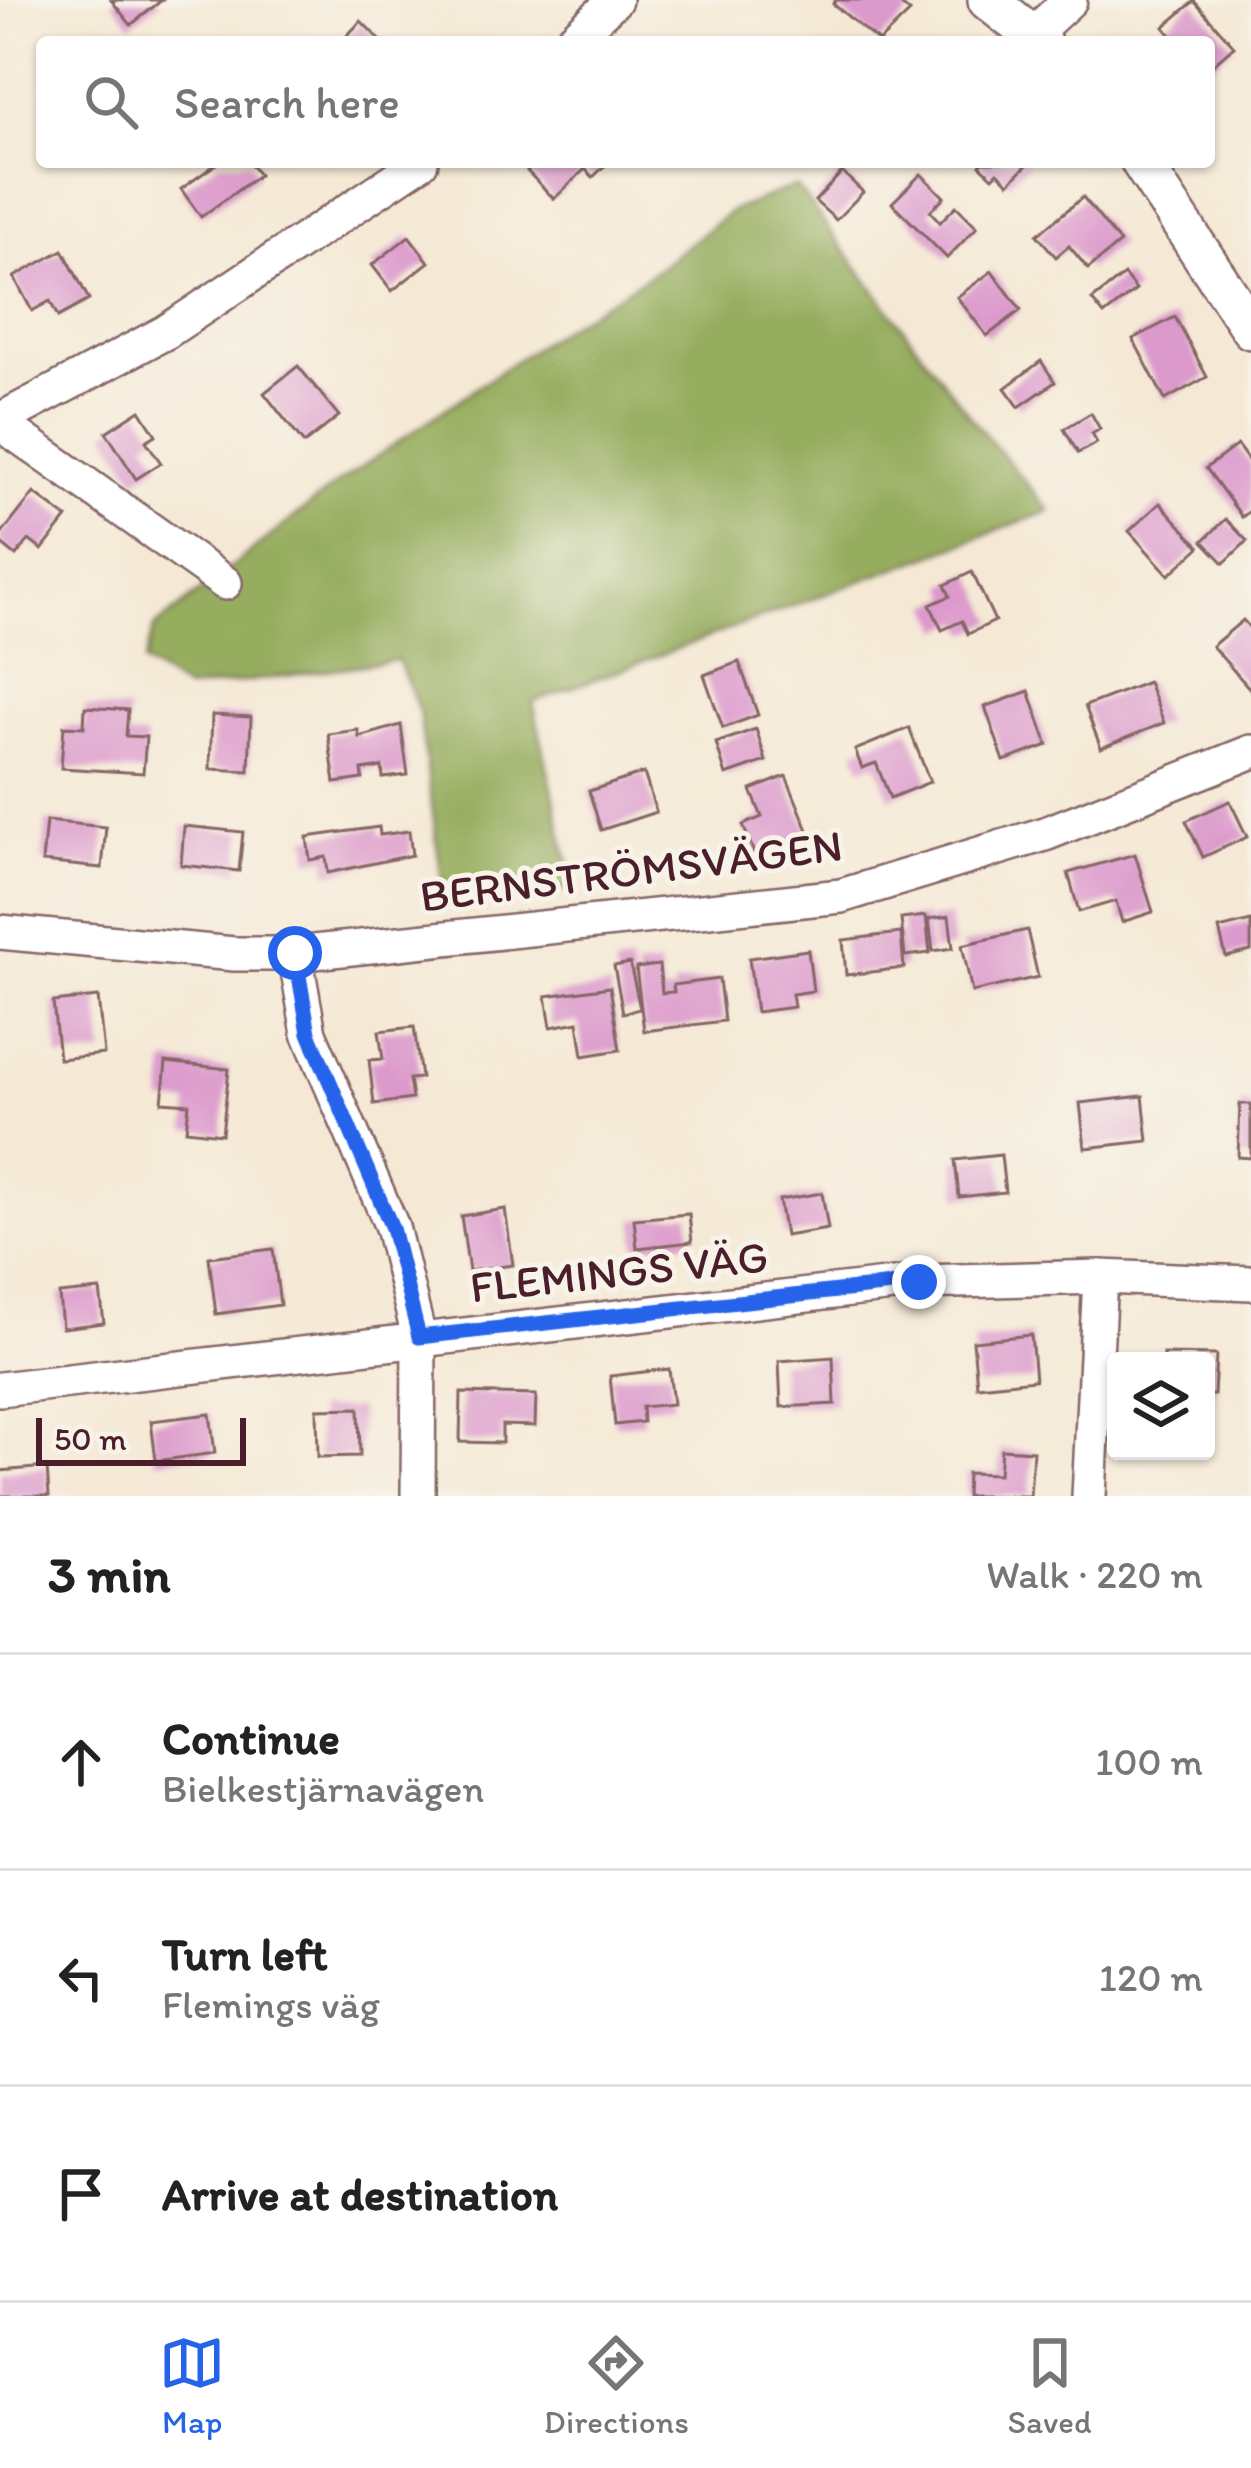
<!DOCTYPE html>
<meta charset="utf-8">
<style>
body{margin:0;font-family:Itim,sans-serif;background:#f6f6f6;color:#222}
.controls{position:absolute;right:36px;bottom:36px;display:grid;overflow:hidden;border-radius:12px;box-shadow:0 3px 9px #0004}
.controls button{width:108px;height:108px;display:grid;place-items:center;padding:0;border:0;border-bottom:3px solid #e0e0e0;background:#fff;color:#222;font:60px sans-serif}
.scale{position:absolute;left:36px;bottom:30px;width:210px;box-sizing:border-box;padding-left:12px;border:6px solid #4a1f2b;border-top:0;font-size:33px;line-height:42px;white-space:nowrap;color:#4a1f2b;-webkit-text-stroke:9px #f7f3e8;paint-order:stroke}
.stop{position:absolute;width:36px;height:36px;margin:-27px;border:9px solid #2563eb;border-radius:50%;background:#fff}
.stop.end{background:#2563eb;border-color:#fff;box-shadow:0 3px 12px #0008}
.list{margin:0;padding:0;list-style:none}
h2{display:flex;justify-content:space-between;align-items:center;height:156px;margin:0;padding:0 48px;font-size:51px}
h2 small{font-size:39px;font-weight:400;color:#767676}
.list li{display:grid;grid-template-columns:78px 1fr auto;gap:36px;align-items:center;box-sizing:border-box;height:216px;padding:0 48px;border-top:3px solid #e0e0e0}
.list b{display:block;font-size:45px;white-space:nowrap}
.list p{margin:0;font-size:39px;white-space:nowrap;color:#767676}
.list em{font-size:39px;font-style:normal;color:#767676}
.icon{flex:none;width:66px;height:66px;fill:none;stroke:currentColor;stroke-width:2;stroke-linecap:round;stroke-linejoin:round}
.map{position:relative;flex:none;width:1251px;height:1496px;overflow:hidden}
.search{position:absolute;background:#fff;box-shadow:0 3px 9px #0004;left:36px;right:36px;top:36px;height:132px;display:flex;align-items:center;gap:30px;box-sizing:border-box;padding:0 42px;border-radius:12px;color:#767676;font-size:45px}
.sheet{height:804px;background:#fff}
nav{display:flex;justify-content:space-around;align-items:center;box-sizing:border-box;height:168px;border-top:3px solid #e0e0e0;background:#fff;font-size:33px;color:#767676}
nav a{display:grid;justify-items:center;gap:6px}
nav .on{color:#2563eb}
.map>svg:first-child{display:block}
.forest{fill:#96ad5f;stroke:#706645;stroke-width:3}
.building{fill:#dc99cc}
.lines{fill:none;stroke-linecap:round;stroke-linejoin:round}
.minor-casing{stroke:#866666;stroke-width:38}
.tertiary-casing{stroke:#866666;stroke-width:44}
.minor{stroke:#fff;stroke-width:33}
.tertiary{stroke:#fff;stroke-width:39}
.route{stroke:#2563eb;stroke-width:15}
.labels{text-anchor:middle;stroke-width:10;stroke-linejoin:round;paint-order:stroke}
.street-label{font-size:45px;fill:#4a1f2b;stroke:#f7f3e8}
</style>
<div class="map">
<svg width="1251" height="1496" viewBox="0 0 1251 1496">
<rect width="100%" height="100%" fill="#f7f3e8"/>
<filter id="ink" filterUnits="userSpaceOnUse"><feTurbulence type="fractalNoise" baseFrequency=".00833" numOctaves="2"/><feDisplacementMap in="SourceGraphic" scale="24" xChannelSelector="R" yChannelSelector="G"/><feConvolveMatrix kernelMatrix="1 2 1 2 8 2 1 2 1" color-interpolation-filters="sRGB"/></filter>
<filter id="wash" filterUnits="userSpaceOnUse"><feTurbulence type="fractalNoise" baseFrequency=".004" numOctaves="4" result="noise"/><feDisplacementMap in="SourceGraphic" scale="48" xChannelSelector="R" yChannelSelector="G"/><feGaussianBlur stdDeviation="2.7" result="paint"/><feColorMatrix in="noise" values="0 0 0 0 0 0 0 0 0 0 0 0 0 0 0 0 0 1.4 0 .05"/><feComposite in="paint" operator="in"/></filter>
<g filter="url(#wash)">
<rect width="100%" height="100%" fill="#f5e9d5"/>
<!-- forest -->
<polygon class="forest" points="796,186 972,419 1050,511 533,702 574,889 444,895 419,711 398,660 186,690 144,663 154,628 337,484 563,328 647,277 731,211"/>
<g id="blocks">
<!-- building -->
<g class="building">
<polygon points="111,0 162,0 131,25"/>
<polygon points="836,0 895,0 910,12 879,42 833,4"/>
<polygon points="1194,1 1234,46 1209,68 1209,42 1177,42 1164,27"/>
<polygon points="361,21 382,42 341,42"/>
<polygon points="219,162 249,162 259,175 201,217 181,189"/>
<polygon points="536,162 609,162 593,177 585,169 554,199 527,171"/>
<polygon points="983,162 1030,162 1009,183 998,172 993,177 980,165"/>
<polygon points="842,172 863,192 836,220 815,201"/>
<polygon points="921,174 944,197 930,211 940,222 956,206 977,227 947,258 892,203"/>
<polygon points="1083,197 1120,243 1088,269 1069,246 1056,257 1037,235"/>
<polygon points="409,236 429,262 392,291 372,265"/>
<polygon points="63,250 89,300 58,317 50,301 32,311 14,277"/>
<polygon points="992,271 1021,310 987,336 957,297"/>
<polygon points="1124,275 1136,290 1104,315 1092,300"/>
<polygon points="1175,317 1207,377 1165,400 1133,339"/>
<polygon points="1041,361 1055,382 1019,407 1005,388"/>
<polygon points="298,366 339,416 304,444 264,393"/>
<polygon points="140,410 156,435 146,441 161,463 136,479 106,432"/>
<polygon points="1091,413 1100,429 1092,434 1097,443 1078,453 1064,429"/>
<polygon points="1237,445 1251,464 1251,510 1242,517 1206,468"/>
<polygon points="34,493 67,518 42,550 29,540 16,556 0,543 0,536"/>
<polygon points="1160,503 1200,547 1169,575 1129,531"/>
<polygon points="1226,519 1247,541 1224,563 1203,541"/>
<polygon points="972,572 995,621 968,634 962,621 942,630 930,605 950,596 945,585"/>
<polygon points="1243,620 1251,629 1251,690 1212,646"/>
<polygon points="739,662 758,715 723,728 704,675"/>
<polygon points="1148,682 1164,723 1101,748 1085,706"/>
<polygon points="1029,691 1048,745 1004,761 985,707"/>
<polygon points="85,707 128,710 126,736 146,737 143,773 61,768 64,726 84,727"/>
<polygon points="212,715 251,717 249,771 210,769"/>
<polygon points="401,725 408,775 383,778 382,767 362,770 363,779 335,783 328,734 358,730 359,737"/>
<polygon points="909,728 930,782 890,798 876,763 862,768 855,750"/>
<polygon points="756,729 766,761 726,775 716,743"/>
<polygon points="644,773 656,812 601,830 589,791"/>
<polygon points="786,776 812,840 758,863 743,825 762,817 751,790"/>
<polygon points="1230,801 1247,837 1203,857 1186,821"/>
<polygon points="46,821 106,827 102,868 42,862"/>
<polygon points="184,826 243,832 239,871 181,865"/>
<polygon points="379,827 380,835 409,831 412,855 328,873 326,857 310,860 307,837"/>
<polygon points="1135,854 1153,912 1122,922 1116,901 1079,912 1068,873"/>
<polygon points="926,916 930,953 905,956 901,919"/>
<polygon points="949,916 953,948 933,951 929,919"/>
<polygon points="1251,921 1251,951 1226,957 1219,929"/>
<polygon points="1027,930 1038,977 972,992 962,945"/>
<polygon points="901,933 904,968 846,975 843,940"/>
<polygon points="808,950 813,991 792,994 794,1007 756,1012 749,958"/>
<polygon points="630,963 640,1009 623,1013 614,966"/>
<polygon points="659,965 662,993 674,992 673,985 719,979 724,1021 644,1031 636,968"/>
<polygon points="610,987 620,1050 583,1056 578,1022 551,1027 546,996"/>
<polygon points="98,997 104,1054 59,1059 53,1002"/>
<polygon points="414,1027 421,1078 409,1079 412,1099 374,1104 369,1060 383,1059 379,1031"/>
<polygon points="166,1062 229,1069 222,1134 186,1130 189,1104 162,1102"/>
<polygon points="1143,1096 1148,1141 1085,1148 1080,1103"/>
<polygon points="1240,1104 1251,1104 1251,1158 1238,1157"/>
<polygon points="1001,1155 1005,1192 959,1197 955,1160"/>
<polygon points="822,1193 828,1229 785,1236 779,1200"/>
<polygon points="505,1209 513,1265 469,1271 461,1216"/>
<polygon points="689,1214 692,1242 637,1248 634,1219"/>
<polygon points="273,1249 280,1305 216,1314 209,1257"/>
<polygon points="100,1290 104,1323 62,1328 59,1294"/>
<polygon points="1031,1335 1035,1380 977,1386 973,1341"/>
<polygon points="1163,1354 1216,1355 1214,1395 1206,1395 1206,1361 1163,1361"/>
<polygon points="833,1357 835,1404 781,1407 779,1361"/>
<polygon points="669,1369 673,1404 642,1407 643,1422 615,1425 610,1376"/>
<polygon points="461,1393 536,1395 535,1426 502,1425 502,1443 460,1442"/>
<polygon points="359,1408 360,1456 318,1457 317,1409"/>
<polygon points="210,1414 215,1453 156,1461 151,1421"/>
<polygon points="1001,1449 1033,1451 1030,1496 966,1496 967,1473 999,1474"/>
<polygon points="47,1467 49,1496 0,1496 0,1471"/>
</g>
</g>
</g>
<g filter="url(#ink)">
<use href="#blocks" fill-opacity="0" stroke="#866666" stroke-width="3"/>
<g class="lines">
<defs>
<g id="minor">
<polyline points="1032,35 1070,0"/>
<polyline points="570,42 615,0"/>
<polyline points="0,420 166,332 421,162"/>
<polyline points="0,423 225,583"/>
<polyline points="0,932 234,954 295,954 841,896 1045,834 1251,752"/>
<polyline points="295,954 309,1033 392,1227 419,1337 418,1496"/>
<polyline points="0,1389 919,1282 1100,1277 1251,1283"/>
<polyline points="1089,1496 1100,1277"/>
</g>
<g id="tertiary">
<polyline points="988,0 1041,42"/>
<polyline points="1141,162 1251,329"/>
</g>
</defs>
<!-- minor casing -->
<use href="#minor" class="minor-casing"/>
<!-- tertiary casing -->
<use href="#tertiary" class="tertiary-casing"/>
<!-- minor -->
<use href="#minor" class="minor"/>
<!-- tertiary -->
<use href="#tertiary" class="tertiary"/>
</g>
</g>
<g class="lines" filter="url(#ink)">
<!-- route -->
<polyline class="route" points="295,953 309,1033 392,1228 419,1337 919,1282"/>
</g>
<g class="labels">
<!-- street labels -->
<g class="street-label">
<text transform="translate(631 870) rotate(-7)" y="16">BERNSTRÖMSVÄGEN</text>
<text transform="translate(619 1271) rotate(-6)" y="16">FLEMINGS VÄG</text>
</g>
</g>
</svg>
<div class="controls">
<button><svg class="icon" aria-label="layers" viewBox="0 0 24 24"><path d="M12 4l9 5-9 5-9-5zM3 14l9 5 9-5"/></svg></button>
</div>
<div class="scale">50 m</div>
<div class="stop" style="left:295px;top:953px"></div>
<div class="stop end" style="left:919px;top:1282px"></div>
<div class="search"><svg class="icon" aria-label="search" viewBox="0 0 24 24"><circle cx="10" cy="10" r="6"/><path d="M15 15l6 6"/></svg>Search here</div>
</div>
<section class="sheet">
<h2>3 min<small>Walk · 220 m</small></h2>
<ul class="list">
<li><svg class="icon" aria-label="ahead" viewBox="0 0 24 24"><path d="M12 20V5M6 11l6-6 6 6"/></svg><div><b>Continue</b><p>Bielkestjärnavägen</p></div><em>100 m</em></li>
<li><svg class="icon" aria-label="left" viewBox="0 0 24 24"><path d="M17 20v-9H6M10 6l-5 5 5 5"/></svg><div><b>Turn left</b><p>Flemings väg</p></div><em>120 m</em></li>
<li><svg class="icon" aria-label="arrive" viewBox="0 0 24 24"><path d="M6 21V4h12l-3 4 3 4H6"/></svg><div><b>Arrive at destination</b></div></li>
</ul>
</section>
<nav>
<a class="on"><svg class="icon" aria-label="map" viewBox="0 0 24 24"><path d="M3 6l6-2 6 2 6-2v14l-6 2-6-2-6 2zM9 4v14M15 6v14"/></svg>Map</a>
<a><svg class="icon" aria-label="directions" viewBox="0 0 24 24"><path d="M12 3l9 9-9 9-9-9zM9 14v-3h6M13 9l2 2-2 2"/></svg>Directions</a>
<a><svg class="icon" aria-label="saved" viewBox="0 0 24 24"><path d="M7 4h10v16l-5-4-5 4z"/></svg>Saved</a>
</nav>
